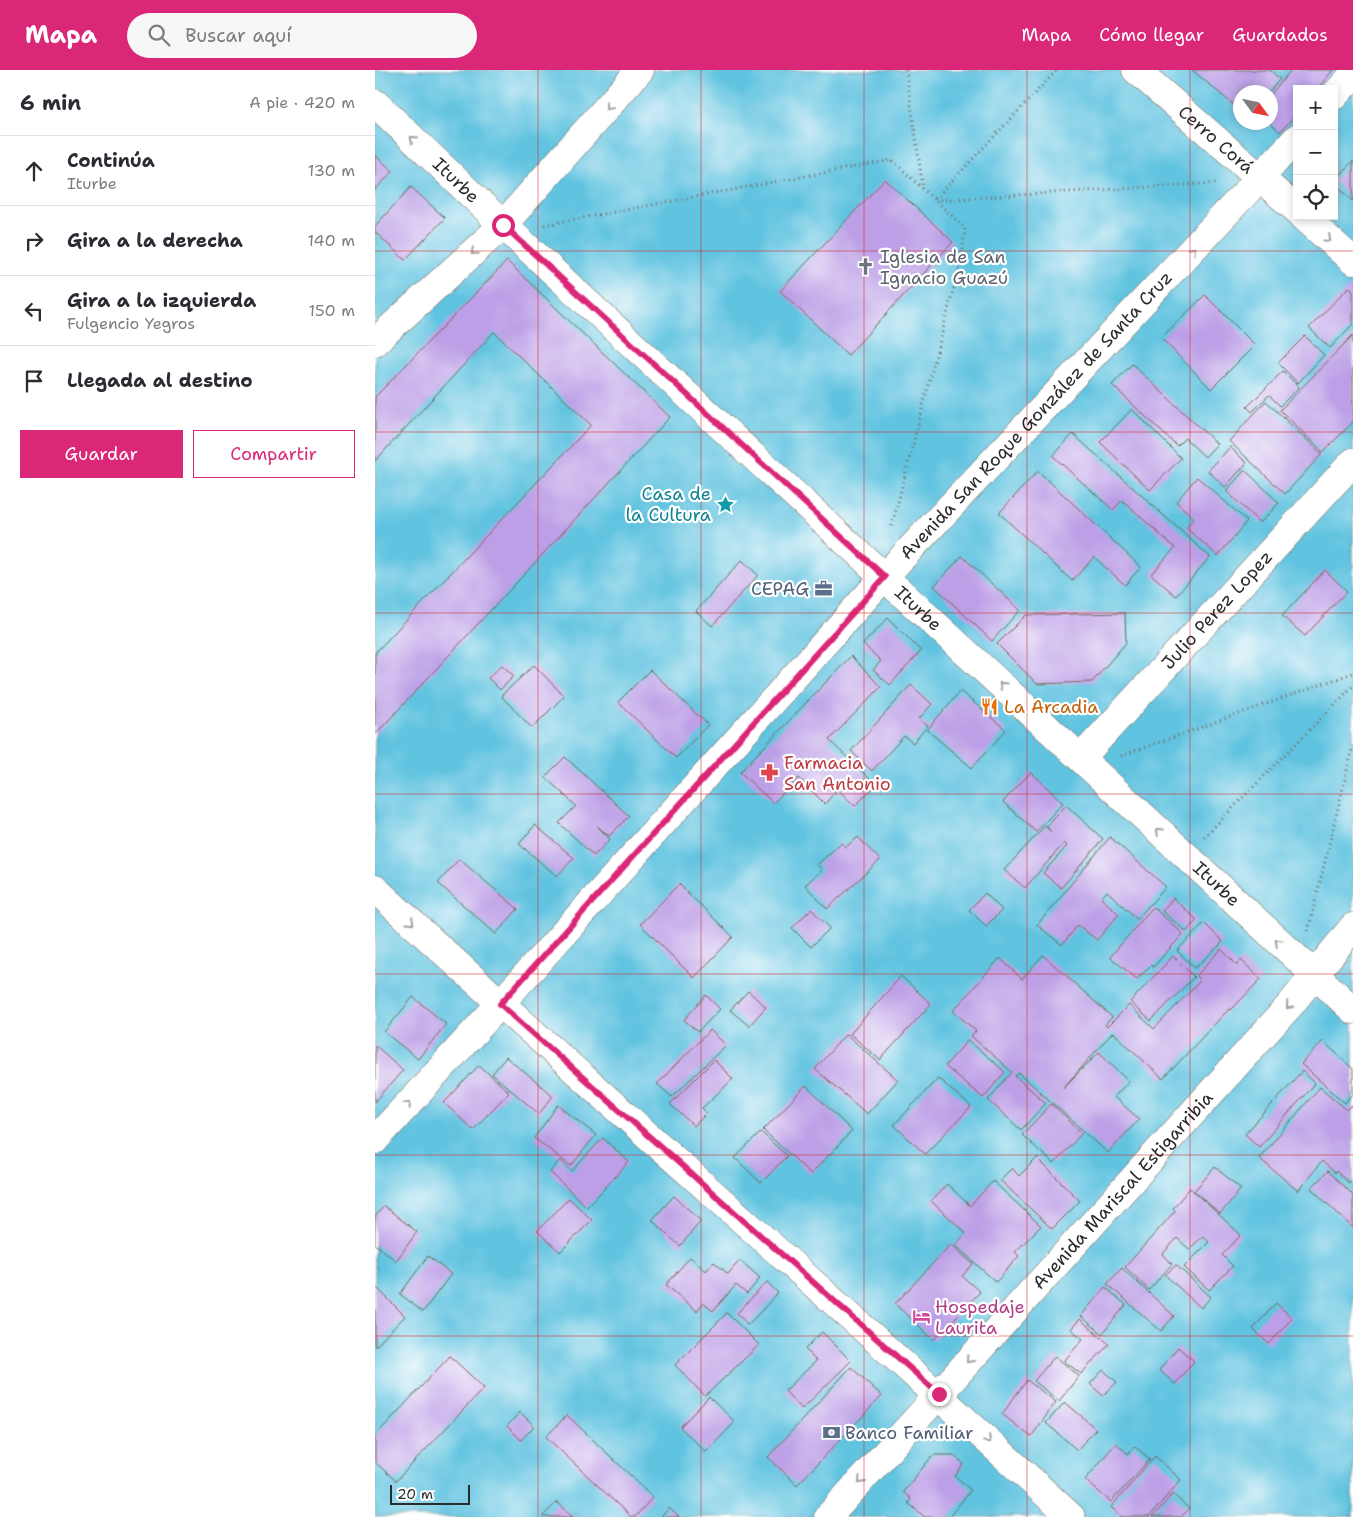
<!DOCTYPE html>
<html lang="es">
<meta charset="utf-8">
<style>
body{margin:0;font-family:"Shantell Sans",sans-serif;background:#f7f7f7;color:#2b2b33}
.controls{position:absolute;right:15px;top:15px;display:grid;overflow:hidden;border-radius:0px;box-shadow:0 2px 8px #0003}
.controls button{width:45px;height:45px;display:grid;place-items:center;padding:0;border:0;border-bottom:1px solid #e1e1e2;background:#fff;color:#2b2b33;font:25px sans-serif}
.compass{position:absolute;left:858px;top:15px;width:45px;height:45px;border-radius:50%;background:#fff;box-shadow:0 2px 8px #0003;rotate:123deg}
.scale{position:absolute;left:15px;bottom:12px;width:80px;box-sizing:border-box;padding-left:5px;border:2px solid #2b2b2b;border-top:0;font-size:14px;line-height:18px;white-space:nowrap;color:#2b2b2b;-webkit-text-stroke:4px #fff;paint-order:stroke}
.stop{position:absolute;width:15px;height:15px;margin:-11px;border:4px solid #db2777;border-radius:50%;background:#fff}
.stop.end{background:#db2777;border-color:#fff;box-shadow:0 1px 5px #0008}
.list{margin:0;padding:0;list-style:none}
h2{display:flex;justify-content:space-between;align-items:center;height:65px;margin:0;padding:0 20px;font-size:21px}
h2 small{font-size:16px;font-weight:400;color:#7c7c81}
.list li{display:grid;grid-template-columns:32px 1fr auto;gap:15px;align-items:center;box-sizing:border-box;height:70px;padding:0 20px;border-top:1px solid #e1e1e2}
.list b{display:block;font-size:19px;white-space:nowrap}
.list p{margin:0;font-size:16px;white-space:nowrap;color:#7c7c81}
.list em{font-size:16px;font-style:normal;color:#7c7c81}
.actions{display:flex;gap:10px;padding:15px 20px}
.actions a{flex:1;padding:11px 0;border:1px solid #db2777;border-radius:0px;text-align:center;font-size:18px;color:#db2777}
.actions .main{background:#db2777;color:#fff}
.icon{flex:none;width:28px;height:28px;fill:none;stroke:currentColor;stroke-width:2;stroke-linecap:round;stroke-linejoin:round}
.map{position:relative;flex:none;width:978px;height:1447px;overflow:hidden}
header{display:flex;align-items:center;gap:30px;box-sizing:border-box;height:70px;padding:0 25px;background:#db2777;color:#fff}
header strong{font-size:24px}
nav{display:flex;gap:28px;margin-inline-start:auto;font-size:18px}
.search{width:350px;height:45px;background:#f7f7f7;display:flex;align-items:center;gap:12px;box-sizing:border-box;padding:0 18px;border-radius:28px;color:#7c7c81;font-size:19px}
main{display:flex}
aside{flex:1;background:#fff}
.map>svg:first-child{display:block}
.water{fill:#61c3e0;stroke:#467786;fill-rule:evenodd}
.building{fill:#bc9fe6}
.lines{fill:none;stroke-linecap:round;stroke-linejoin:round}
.minor-casing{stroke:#72695f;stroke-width:29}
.highway-casing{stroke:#72695f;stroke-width:29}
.path{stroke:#72695f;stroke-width:3;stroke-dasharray:1 4;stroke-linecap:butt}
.minor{stroke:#fff;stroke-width:28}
.highway{stroke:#fff;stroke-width:28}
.oneway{stroke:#a0a0a0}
.route{stroke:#db2777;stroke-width:6}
.grid{fill:none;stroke:#d62828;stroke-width:1;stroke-opacity:0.55}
.labels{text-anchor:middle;stroke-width:4.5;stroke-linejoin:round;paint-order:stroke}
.street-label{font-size:18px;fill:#2b2b2b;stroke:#fff}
.worship-label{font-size:18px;fill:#5b616d;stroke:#fff;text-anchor:start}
.culture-label{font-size:18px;fill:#0d838f;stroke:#fff;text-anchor:end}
.service-label{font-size:18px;fill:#4e5e75;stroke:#fff;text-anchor:end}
.food-label{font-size:18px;fill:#c56008;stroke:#fff;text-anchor:start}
.health-label{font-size:18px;fill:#be3a42;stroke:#fff;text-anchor:start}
.hotel-label{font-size:18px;fill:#b23c85;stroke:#fff;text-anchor:start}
</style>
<header>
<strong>Mapa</strong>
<div class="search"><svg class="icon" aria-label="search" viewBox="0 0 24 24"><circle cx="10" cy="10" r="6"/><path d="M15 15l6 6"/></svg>Buscar aquí</div>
<nav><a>Mapa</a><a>Cómo llegar</a><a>Guardados</a></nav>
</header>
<main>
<aside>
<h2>6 min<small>A pie · 420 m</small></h2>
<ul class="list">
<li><svg class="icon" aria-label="ahead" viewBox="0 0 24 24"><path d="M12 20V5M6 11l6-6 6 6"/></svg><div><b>Continúa</b><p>Iturbe</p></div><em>130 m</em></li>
<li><svg class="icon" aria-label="right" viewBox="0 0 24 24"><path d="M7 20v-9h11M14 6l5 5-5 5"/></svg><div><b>Gira a la derecha</b></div><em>140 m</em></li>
<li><svg class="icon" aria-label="left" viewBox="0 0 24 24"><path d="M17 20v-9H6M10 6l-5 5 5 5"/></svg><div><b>Gira a la izquierda</b><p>Fulgencio Yegros</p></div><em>150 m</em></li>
<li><svg class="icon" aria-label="arrive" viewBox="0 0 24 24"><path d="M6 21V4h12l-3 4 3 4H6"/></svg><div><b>Llegada al destino</b></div></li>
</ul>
<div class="actions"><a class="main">Guardar</a><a>Compartir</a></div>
</aside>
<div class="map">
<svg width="978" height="1447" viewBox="0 0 978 1447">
<rect width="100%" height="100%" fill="#fff"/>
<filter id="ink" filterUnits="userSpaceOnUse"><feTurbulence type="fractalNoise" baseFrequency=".02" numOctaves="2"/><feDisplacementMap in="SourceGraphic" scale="10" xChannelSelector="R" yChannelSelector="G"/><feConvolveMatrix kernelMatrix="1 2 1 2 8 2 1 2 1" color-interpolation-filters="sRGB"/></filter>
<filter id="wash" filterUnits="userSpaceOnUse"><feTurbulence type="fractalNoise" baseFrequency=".0096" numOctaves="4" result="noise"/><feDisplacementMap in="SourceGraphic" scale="20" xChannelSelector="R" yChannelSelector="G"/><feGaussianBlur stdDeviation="1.12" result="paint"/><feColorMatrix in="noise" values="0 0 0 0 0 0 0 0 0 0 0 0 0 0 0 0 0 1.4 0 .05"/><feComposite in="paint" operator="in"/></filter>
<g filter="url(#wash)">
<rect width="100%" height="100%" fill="#f5dcc0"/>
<!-- water -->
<path class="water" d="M0 0H978V1447H0ZM922 19H959V146H922ZM866 22H896V52H866Z"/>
<g id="blocks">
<!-- building -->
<g class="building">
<polygon points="817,0 895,0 905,9 894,22 866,22 866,41"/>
<polygon points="916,0 958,0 942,19 922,19 922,43 905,62 894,52 896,52 896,24"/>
<polygon points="0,85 18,101 0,120"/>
<polygon points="978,91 978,131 959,112 959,110"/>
<polygon points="510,109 578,172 473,285 405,221"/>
<polygon points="36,117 70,148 30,190 0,162 0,156"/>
<polygon points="132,191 295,347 0,665 0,583 216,355 119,262 0,391 0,327"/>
<polygon points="974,217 978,220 978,254 955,278 934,258"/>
<polygon points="830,225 880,275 836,319 786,268"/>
<polygon points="978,265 978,352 948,382 905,340"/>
<polygon points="930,266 949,285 923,313 903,293"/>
<polygon points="757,294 842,374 830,387 810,368 802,376 737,315"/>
<polygon points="908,301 924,317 905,336 894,325 877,342 872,337"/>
<polygon points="891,331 947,384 910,424 854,371"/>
<polygon points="757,339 806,388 775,420 725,372"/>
<polygon points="698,364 835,487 801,526 776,504 800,478 747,430 738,440 678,386"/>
<polygon points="855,377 872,393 850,417 833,401"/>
<polygon points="870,400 904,433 885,453 851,421"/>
<polygon points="663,401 766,497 750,515 719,487 697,511 624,443"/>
<polygon points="822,407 872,451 843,486 811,458 819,448 801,432"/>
<polygon points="587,486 645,540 617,571 559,516"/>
<polygon points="367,490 383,505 337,556 321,541"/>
<polygon points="950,500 972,521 930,566 907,546"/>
<polygon points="750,543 751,573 717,612 662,614 622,574 651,545"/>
<polygon points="513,548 546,581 515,615 498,600 506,591 488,574"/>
<polygon points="476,586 506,617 454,670 501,715 480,736 462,719 450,734 424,708 398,733 365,702"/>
<polygon points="127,595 139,606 125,620 113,608"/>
<polygon points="159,595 189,626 157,658 126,626"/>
<polygon points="275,600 333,655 301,688 243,632"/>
<polygon points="536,615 557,634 544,649 553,656 538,673 529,666 497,701 476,681"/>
<polygon points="585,621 631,660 597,698 552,660"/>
<polygon points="190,687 254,746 234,766 222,756 235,769 219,786 184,753 201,736 170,707"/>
<polygon points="656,702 688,733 661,762 628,732"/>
<polygon points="691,735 728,769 686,818 668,803 692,776 689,773 650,818 629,800 670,756 676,762 672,757"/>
<polygon points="160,755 199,788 182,806 144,774"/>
<polygon points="483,767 505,790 452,839 430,815 447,800 442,795 466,773 471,777"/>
<polygon points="735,767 791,817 762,849 732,821 726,828 744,844 722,870 703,855 687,875 662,855"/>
<polygon points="84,789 143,839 121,864 63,813"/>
<polygon points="304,814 358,867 319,908 265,854"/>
<polygon points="610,823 627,840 611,856 594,840"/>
<polygon points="798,828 822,850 811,862 787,841"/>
<polygon points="778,837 808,864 778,897 776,895 762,909 735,887"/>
<polygon points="436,839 455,858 436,877 417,858"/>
<polygon points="829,853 848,872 820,898 802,881"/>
<polygon points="846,879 862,895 866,890 886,909 856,940 854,939 788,1009 738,962 688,1018 724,982 754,1011 739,1027 764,1049 733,1083 644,1003 640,1006 671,1033 646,1060 613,1030 637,1002 596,966 601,961 578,941 625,888 647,909 668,885 737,947 730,955 732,957 754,935 779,959 825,911 821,906"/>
<polygon points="798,886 819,907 776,951 755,932"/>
<polygon points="526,906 556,934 505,990 475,964"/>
<polygon points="373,921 391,937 374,956 355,940"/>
<polygon points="331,925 345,939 323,962 309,950"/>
<polygon points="38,927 71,954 43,989 9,962"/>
<polygon points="335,960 351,975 297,1027 282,1014"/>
<polygon points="471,964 523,1010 492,1044 440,999"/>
<polygon points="593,970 630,1002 608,1028 570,996"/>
<polygon points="948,971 978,999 978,1024 970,1033 926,994"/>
<polygon points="0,975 28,1000 0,1032"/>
<polygon points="131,987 178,1026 164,1044 117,1004"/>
<polygon points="339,990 358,1009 327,1038 332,1043 319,1056 295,1034"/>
<polygon points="104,995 134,1022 98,1060 69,1033"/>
<polygon points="927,1001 940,1013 884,1077 870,1064"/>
<polygon points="563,1008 596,1037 550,1084 519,1055"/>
<polygon points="431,1016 477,1061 436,1104 388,1060"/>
<polygon points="945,1017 972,1040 978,1034 978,1109 974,1113 961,1101 960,1103 947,1091 923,1121 884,1088"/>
<polygon points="676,1034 707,1063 679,1094 647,1065"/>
<polygon points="183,1035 221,1065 196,1096 159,1068"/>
<polygon points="386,1062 412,1086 386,1113 360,1088"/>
<polygon points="228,1068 254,1092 212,1137 175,1102 185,1090 197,1101"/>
<polygon points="662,1088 705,1131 677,1159 625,1110 637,1098 644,1106"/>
<polygon points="840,1097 866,1119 845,1144 819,1121"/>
<polygon points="953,1101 978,1125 978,1158 936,1118"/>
<polygon points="618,1111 666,1156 640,1182 644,1186 621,1212 580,1175 591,1163 556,1131 572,1114 595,1136"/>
<polygon points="815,1118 866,1165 847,1185 858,1196 834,1220 809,1197 834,1172 828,1166 814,1179 802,1168 788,1184 797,1194 774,1220 750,1197 800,1141 798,1138"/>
<polygon points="299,1126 326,1151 305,1176 277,1150"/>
<polygon points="194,1128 217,1150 185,1182 162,1161"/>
<polygon points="9,1136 42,1162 21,1191 0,1174 0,1147"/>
<polygon points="576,1174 598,1194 587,1206 605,1222 559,1270 520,1234"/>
<polygon points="53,1186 76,1204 48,1242 25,1224"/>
<polygon points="315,1187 331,1201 339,1192 353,1204 365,1190 385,1208 372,1224 361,1215 338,1241 328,1233 322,1241 291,1215"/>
<polygon points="801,1195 836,1227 826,1238 790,1205"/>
<polygon points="747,1198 799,1246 786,1261 732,1214"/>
<polygon points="392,1212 403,1223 373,1255 362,1243"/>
<polygon points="0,1216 30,1246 0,1277"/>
<polygon points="730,1217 751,1235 727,1264 706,1246"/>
<polygon points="901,1233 917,1248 894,1274 878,1259"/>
<polygon points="352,1243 384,1275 330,1326 300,1295"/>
<polygon points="705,1249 734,1274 706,1304 689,1291 708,1269 696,1259"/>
<polygon points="447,1262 476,1291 427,1339 410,1321 441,1291 430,1279"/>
<polygon points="803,1277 819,1291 800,1314 784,1300"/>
<polygon points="75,1286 109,1318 21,1411 0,1392 0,1366"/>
<polygon points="680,1286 704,1306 684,1331 659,1311"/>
<polygon points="476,1297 507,1326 422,1415 393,1387"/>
<polygon points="728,1300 742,1312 728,1326 715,1314"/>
<polygon points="652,1310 681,1332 656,1367 627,1344"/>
<polygon points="334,1327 360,1352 331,1382 305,1357"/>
<polygon points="690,1332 721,1359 702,1380 671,1353"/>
<polygon points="145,1342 159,1356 146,1370 132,1356"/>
<polygon points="192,1345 278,1427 260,1447 256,1447 171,1367"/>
<polygon points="741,1373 753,1384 759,1376 775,1389 736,1432 710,1410"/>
<polygon points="558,1385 578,1385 589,1394 580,1406 596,1420 574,1447 550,1447 533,1433 536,1429 528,1422"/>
<polygon points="780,1386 806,1410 774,1447 747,1447 736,1437"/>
<polygon points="798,1424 814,1439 806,1447 777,1447"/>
<polygon points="182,1432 199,1447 167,1447"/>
<polygon points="294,1438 304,1447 286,1447"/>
</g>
</g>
</g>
<g filter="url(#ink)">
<use href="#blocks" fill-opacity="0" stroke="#72695f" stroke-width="1"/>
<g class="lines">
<defs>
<g id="minor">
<path id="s1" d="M761 0 922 140"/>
<polyline points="959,26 978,5"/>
<path id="s2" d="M0 33 128 155 978 940"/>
<polyline points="928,146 978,191"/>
<polyline points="0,272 128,155 265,0"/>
<path id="s3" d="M706 688 978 392"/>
<path d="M0 819C230 1031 467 1235 696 1447"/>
<path id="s4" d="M0 1070 125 934 509 507 922 68"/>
</g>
<g id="highway">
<path id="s5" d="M453 1447 916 934 978 857"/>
</g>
</defs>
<!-- minor casing -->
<use href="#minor" class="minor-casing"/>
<!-- highway casing -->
<use href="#highway" class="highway-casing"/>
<!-- path -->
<g class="path">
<polyline points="531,0 548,118"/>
<polyline points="560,129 682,0"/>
<polyline points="560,130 841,113"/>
<polyline points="169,155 517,90 590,158 587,186 516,459"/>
<polyline points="746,686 978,603"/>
<polyline points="829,767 978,616"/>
<polyline points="933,861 978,676"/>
</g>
<!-- minor -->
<use href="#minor" class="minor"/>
<!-- highway -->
<use href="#highway" class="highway"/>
</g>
<!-- one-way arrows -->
<defs><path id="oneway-chevron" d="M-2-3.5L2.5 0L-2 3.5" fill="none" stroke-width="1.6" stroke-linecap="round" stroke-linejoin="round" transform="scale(1.25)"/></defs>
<g class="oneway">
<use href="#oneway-chevron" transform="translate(233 37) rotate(131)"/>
<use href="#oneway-chevron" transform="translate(38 69) rotate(-137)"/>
<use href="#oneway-chevron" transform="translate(953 169) rotate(42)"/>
<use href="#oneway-chevron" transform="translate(818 180) rotate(-47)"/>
<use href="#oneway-chevron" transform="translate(99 182) rotate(138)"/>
<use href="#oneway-chevron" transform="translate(627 615) rotate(-137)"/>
<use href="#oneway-chevron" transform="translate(784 761) rotate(-137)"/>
<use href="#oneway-chevron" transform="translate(36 852) rotate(43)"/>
<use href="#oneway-chevron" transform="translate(903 872) rotate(-137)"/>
<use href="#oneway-chevron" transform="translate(914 936) rotate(130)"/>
<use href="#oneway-chevron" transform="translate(33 1034) rotate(-47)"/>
<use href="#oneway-chevron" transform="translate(594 1290) rotate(132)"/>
<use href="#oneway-chevron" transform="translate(613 1370) rotate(43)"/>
<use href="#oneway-chevron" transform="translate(486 1411) rotate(132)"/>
</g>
</g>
<g class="lines" filter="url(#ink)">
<!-- route -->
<polyline class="route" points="128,155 510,507 125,934 564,1324"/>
</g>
<!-- grid -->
<path class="grid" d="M163 0V1447M326 0V1447M489 0V1447M652 0V1447M815 0V1447M0 181H978M0 362H978M0 543H978M0 724H978M0 904H978M0 1085H978M0 1266H978"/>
<!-- icons -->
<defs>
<symbol id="church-bare" viewBox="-9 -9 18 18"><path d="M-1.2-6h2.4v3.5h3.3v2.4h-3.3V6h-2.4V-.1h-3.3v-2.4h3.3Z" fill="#6b7280" stroke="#fff" stroke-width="2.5" paint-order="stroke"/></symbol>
<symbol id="sight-bare" viewBox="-9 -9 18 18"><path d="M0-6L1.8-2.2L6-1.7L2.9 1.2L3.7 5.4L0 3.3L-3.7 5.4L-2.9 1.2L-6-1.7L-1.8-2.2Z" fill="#0f9aa8" stroke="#fff" stroke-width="2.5" paint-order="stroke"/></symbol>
<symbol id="office-bare" viewBox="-9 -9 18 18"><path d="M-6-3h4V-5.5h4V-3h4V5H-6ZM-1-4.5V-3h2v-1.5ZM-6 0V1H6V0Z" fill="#5c6f8a" stroke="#fff" stroke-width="2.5" paint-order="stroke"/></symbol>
<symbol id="restaurant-bare" viewBox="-9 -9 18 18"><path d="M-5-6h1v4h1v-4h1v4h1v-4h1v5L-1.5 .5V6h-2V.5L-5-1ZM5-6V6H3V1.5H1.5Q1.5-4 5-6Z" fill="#e8710a" stroke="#fff" stroke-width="2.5" paint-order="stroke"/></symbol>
<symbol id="pharmacy-bare" viewBox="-9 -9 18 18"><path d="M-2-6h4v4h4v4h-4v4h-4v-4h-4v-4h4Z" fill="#e0444e" stroke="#fff" stroke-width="2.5" paint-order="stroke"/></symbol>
<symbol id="hotel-bare" viewBox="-9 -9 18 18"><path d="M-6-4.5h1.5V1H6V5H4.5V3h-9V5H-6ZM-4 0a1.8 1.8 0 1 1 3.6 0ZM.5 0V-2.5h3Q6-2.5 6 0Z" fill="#d1479c" stroke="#fff" stroke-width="2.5" paint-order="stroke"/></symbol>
<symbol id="bank-bare" viewBox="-9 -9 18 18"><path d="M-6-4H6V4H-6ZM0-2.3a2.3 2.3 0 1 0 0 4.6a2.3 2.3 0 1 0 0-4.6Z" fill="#5c6f8a" stroke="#fff" stroke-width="2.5" paint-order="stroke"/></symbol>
</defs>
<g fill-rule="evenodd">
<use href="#church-bare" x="478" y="184" width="25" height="25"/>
<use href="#sight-bare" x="338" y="422" width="25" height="25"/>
<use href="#office-bare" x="436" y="506" width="25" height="25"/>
<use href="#restaurant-bare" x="602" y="624" width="25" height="25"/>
<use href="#pharmacy-bare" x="382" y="690" width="25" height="25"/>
<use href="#hotel-bare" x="534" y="1234" width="25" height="25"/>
<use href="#bank-bare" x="444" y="1350" width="25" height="25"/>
</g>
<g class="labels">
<!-- street labels -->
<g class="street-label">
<text dy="6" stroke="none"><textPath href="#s1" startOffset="106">Cerro Corá</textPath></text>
<text dy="6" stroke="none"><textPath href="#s2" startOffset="112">Iturbe</textPath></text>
<text dy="6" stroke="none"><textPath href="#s4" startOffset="981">Avenida San Roque González de Santa Cruz</textPath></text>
<text dy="6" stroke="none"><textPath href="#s2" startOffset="742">Iturbe</textPath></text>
<text dy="6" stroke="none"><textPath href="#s3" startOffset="201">Julio Perez Lopez</textPath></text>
<text dy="6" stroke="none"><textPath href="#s2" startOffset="1148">Iturbe</textPath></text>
<text dy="6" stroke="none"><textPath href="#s5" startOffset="440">Avenida Mariscal Estigarribia</textPath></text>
</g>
<!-- worship labels -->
<g class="worship-label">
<text x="505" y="193">Iglesia de San<tspan x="505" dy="21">Ignacio Guazú</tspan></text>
</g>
<!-- culture labels -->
<g class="culture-label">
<text x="336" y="430">Casa de<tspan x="336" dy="21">la Cultura</tspan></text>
</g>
<!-- service labels -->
<g class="service-label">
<text x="434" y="525">CEPAG</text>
<text x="470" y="1369" text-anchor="start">Banco Familiar</text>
</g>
<!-- food labels -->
<g class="food-label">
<text x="629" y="643">La Arcadia</text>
</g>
<!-- health labels -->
<g class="health-label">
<text x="409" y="699">Farmacia<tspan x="409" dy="21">San Antonio</tspan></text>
</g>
<!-- hotel labels -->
<g class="hotel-label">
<text x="560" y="1243">Hospedaje<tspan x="560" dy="21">Laurita</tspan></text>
</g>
</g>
</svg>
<div class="controls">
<button>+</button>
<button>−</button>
<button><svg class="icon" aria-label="locate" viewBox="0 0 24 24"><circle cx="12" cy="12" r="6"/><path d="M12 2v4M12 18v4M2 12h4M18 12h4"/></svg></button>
</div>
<svg class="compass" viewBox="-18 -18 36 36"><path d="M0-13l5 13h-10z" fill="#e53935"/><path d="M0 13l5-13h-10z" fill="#7c7c81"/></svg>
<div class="scale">20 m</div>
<div class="stop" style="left:128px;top:155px"></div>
<div class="stop end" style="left:564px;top:1324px"></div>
</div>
</main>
